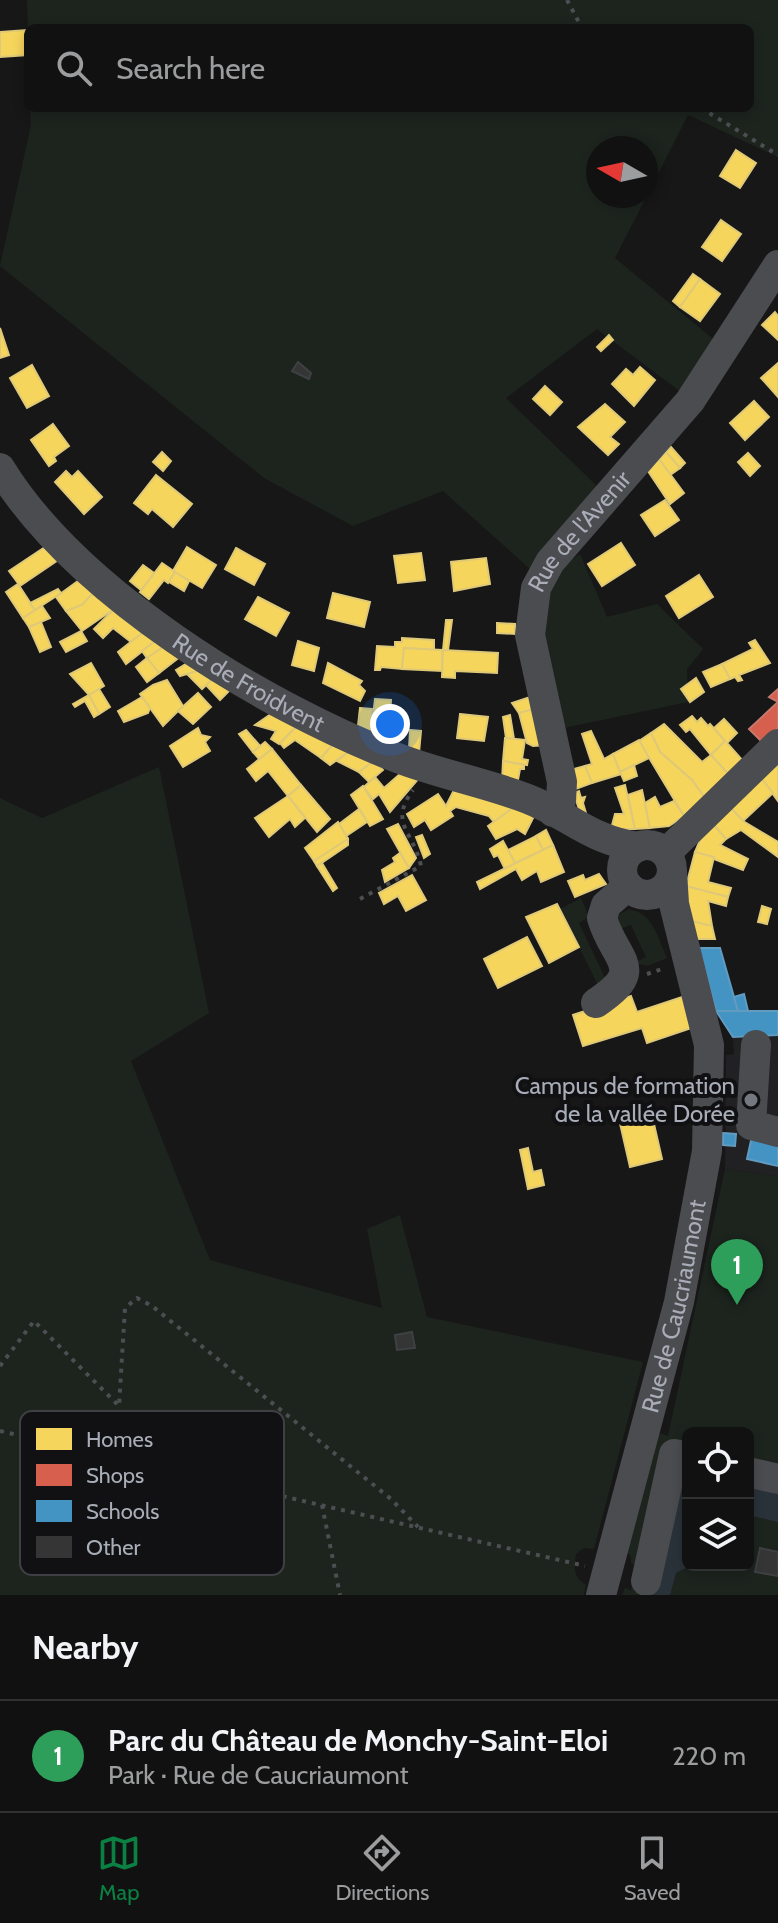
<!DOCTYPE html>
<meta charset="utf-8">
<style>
body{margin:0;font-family:Cabin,sans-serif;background:#1e1f1f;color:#f1f3f6}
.controls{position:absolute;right:24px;bottom:24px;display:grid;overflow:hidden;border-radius:12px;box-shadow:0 4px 12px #0003}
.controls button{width:72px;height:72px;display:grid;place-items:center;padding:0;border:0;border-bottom:2px solid #303131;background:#111;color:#f1f3f6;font:40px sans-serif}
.compass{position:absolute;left:586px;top:136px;width:72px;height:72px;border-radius:50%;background:#111;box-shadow:0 4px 12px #0003;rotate:279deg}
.you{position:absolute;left:390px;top:724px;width:28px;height:28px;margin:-20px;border:6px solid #fff;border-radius:50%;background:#1a73e8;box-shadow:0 0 0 12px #1a73e833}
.badge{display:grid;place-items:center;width:52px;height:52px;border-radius:50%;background:#0b8043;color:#fff;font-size:26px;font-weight:700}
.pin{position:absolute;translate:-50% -66px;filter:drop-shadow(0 2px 4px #0008)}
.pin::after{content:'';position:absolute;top:42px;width:28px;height:24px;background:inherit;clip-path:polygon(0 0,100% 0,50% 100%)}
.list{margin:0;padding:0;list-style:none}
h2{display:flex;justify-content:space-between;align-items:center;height:104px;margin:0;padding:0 32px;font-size:34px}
h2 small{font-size:26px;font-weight:400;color:#9c9d9f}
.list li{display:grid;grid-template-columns:52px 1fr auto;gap:24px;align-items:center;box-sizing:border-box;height:112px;padding:0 32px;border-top:2px solid #303131}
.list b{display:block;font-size:30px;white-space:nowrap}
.list p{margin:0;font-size:26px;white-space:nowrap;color:#9c9d9f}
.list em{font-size:26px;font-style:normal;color:#9c9d9f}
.icon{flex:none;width:44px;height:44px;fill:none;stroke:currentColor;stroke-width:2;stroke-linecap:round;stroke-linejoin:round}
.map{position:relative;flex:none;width:778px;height:1595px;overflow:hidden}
.search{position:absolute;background:#111;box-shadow:0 4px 12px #0003;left:24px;right:24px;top:24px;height:88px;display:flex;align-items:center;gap:20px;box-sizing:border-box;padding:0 28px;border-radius:12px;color:#9c9d9f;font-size:30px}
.sheet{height:216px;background:#111}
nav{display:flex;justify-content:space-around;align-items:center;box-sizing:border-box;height:112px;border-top:2px solid #303131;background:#111;font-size:22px;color:#9c9d9f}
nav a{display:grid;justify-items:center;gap:4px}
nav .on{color:#0b8043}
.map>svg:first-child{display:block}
.built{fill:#212123}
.green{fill:#1d241e;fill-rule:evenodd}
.water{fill:#2a3239}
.homes{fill:#f6d55c;stroke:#dfc978;stroke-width:2}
.shops{fill:#d6604d;stroke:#c8776d;stroke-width:2}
.schools{fill:#4393c3;stroke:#619bc0;stroke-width:2}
.building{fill:#353536;stroke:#3f4043;stroke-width:2}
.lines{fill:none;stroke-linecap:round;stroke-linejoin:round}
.path{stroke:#4d4e52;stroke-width:4;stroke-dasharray:4 6;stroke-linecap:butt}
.minor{stroke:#4b4c50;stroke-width:30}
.poi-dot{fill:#757880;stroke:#111113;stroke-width:3}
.labels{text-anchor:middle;stroke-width:8;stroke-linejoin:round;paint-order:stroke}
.street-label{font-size:24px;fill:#a8adb8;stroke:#111113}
.poi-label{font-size:24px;fill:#a8adb8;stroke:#111113;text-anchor:end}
.key{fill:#111113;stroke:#3e4045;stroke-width:2}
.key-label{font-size:22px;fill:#a8adb8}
</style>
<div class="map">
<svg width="778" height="1595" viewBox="0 0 778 1595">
<rect width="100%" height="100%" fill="#171717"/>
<!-- built -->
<polygon class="built" points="716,1011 778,1011 778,1176 725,1169 726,1055 734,1054 733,1037"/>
<!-- green -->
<g class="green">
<path d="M27 0H778V157L688 115 615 258 718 343 681 392 597 329 506 398 600 489 530 569 443 491 353 526 264 478 0 266 31 125 30 108H750V28H28ZM598 148H646V196H598Z"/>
<polygon points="580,554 607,617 657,604 703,649 687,669 688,702 554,730 536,630 553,572"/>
<path d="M159 767 209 1013 131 1061 210 1260 382 1308 367 1229 400 1215 427 1317 643 1362 594 1549 584 1548 576 1554C574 1569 573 1577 586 1585L584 1595H0V798L42 818Z"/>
<polygon points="581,898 589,917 579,923 605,978 600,989 560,909"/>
<path d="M629 909C653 913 658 938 667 958L648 966 634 963 646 957 631 925 620 929 616 916Z"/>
<path d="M725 1169 778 1176V1595H622L625 1588 631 1590 637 1566 631 1563V1557L625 1549 656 1432 668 1436ZM688 1433H748V1565H688Z"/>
</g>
<!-- water -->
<g class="water">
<polygon points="679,1467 688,1469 691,1565 676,1573 670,1595 650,1595"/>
<polygon points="748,1483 778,1490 778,1522 748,1515"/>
</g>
<!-- homes -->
<g class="homes">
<polygon points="27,30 28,55 0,57 0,32"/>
<polygon points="736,150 756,163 740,188 720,176"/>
<polygon points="721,220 741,234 722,261 702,247"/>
<polygon points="693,274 700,279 680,307 673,301"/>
<polygon points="700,279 720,294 700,321 680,307"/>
<polygon points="775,312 778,316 778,340 762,325"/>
<polygon points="0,328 9,355 0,358"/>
<polygon points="609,335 613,340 601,351 597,347"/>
<polygon points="778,363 778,397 761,378"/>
<polygon points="32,365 49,396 27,408 10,378"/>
<polygon points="640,367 655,380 634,406 612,384 626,369 633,375"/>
<polygon points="545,386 562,402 550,415 533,399"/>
<polygon points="754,401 769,417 745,440 730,423"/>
<polygon points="605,404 625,422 610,437 619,444 608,455 578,427"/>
<polygon points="53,424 69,446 54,457 56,461 49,466 31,440"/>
<polygon points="671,447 685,463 680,468 666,452"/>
<polygon points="162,452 171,461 163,471 153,462"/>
<polygon points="666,452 680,468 670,475 659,459"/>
<polygon points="748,453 760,466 750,476 738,462"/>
<polygon points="659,459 684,493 670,504 648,471"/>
<polygon points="66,471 72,477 78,471 102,497 84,514 55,482"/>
<polygon points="156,475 192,504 173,527 152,509 148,514 134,503"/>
<polygon points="665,500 679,520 655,536 641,515"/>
<polygon points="621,543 635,565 602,586 588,564"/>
<polygon points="48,545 61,558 20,586 9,571"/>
<polygon points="187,547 216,565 202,588 173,571"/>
<polygon points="236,548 265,564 254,585 225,569"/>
<polygon points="421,553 425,580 398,583 394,556"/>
<polygon points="486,558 490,584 454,591 451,562"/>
<polygon points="162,563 175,572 168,583 164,580 149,599 140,592"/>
<polygon points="143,565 154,573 141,590 130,581"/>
<polygon points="175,572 189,581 184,591 169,582"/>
<polygon points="699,575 713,597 679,618 666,596"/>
<polygon points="82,578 95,591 82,605 66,611 56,597"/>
<polygon points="18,584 35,610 23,618 6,592"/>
<polygon points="58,589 61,593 35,610 30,603"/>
<polygon points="95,591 114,609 82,631 66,611 82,605"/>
<polygon points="333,593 370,602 364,627 327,618"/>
<polygon points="258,597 289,613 276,636 245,619"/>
<polygon points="42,606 50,618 29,627 23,618"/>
<polygon points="114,609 146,630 131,642 113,628 103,638 94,629"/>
<polygon points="446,620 452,620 448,650 443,650"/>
<polygon points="41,622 51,647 40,652 29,627"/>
<polygon points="497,623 515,624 515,634 497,633"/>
<polygon points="146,630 158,639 126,664 118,652"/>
<polygon points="81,631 87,641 66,652 60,642"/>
<polygon points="402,638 434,640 434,650 404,648 402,669 381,667 380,670 375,670 377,646 395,647 395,642 402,642"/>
<polygon points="158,639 166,645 147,658 142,651"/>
<polygon points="755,640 770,663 739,675 742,680 738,681 735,677 730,679 722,664 753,649 749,643"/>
<polygon points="298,641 319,648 314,671 292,665"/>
<polygon points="166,645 181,656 159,673 147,658"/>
<polygon points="404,648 442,650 442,671 402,669"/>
<polygon points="443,650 498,653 497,673 455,671 455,678 442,677"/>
<polygon points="147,658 159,673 147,682 136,667"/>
<polygon points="189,662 201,670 180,676 176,670"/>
<polygon points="91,663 104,686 89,695 70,674"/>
<polygon points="328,663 362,681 359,685 365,691 360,701 323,683"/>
<polygon points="722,664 730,679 711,687 703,672"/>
<polygon points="201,670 214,678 202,689 187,674"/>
<polygon points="214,678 231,689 220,700 206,685"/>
<polygon points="696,678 704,692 690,702 681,689"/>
<polygon points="167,680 183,706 163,726 140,694 153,685"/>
<polygon points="99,689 110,707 99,714 89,695"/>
<polygon points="198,693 211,707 193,724 178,711"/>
<polygon points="89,695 99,714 94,717 85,701 75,707 73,704"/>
<polygon points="533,696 536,709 519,713 512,703"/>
<polygon points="142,697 150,708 148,713 124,722 118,711"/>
<polygon points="375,699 391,700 390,717 373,716"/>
<polygon points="360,708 372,709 371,732 358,726"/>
<polygon points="538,708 547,745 533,746 527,743 519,713"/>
<polygon points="274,712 299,724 279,744 271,739 276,731 255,725"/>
<polygon points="460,714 488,717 484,741 457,738"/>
<polygon points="510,715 514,739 506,738 503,717"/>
<polygon points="692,716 697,722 701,718 708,726 710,724 725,741 711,755 690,729 686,732 680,725"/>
<polygon points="724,719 737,733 727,743 743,761 729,775 711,755 725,741 714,728"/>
<polygon points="299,724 335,742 321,758 295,740 284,748 280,743"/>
<polygon points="664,724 702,762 711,755 729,775 705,798 692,780 660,752 651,733"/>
<polygon points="198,728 201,735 210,737 205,742 210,751 183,767 170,746"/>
<polygon points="246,730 260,746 253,752 239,734"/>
<polygon points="410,730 421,731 419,753 409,749"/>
<polygon points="591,731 604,759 613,754 621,774 592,783 585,766 592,764 582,734"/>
<polygon points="651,733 660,752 692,780 705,798 684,816 639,741"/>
<polygon points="505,738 525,740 522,759 528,760 527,765 503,761"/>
<polygon points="639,740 649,758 620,772 613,754"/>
<polygon points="265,742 272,749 259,759 253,752"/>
<polygon points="335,742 351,750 330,765 321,758"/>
<polygon points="272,749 301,785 288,796 268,771 256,781 247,769"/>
<polygon points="351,750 374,761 359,772 337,761"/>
<polygon points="374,761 383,770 369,782 359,772"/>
<polygon points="503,761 524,765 524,769 520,769 517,785 502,782"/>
<polygon points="778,763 778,801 761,778"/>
<polygon points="634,765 637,776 624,781 620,772"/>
<polygon points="585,766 592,783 573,790 567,771"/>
<polygon points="401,773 419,778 390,812 379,794 373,799 364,787 375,777 384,788"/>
<polygon points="761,778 773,793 743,821 730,807"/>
<polygon points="301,785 330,819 317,832 288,796"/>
<polygon points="625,785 635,829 611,829 615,814 624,814 615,788"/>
<polygon points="363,786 383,819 370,826 351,795"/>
<polygon points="455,788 517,805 494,822 489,816 456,807 450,811 453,816 431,830 425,820 414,827 407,814 438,794 446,806"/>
<polygon points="642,790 650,828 635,829 628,795"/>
<polygon points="579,791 581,798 585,797 583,803 588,820 581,816 574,793"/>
<polygon points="288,796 305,818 295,827 290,819 269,837 255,818"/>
<polygon points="655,797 660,807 674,801 684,816 669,826 650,828 645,803"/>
<polygon points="517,805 536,812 525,834 517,829 496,839 488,826"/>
<polygon points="730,807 743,821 778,842 778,857 741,830 726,839 713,824"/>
<polygon points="359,809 367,822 346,836 339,824"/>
<polygon points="338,822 348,839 314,861 305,848"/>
<polygon points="398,824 416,858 409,868 387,829"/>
<polygon points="713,824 726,839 720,845 748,859 743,870 695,852 703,833"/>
<polygon points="546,830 553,845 543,850 536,836"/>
<polygon points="422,835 430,854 424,858 416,837"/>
<polygon points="536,836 543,850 515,863 508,850"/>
<polygon points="348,839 348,845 317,866 314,861"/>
<polygon points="503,841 515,863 505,869 498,855 494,857 490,849"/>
<polygon points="553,845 564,872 541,882 537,871 522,880 516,869 480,889 477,882"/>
<polygon points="695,852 714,857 708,882 731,888 728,897 686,886"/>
<polygon points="400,853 409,868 385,882 382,870 395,862 393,858"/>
<polygon points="322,863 337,888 333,891 317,866"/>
<polygon points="599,874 606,884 575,897 568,881 583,875 585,880"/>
<polygon points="412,875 426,900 406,911 398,896 384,904 379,893"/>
<polygon points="686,886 728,897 726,906 708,901 712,926 691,921"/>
<polygon points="557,904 579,947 549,963 526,917"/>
<polygon points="762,906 771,909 767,924 758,922"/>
<polygon points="691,921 712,926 715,939 696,939"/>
<polygon points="527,937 542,966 498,988 484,959"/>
<polygon points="631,996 637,1012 685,996 694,1027 647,1043 642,1028 583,1046 573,1015"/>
<polygon points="651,1111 662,1159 630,1167 619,1119"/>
<polygon points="528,1148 533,1172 541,1170 544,1185 528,1189 520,1150"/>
</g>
<!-- shops -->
<polygon class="shops" points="778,689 778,728 762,742 749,729 778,702 769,697"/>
<!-- schools -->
<g class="schools">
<polygon points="699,948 720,948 738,1011 716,1011"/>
<polygon points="744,994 748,1011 738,1011 734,997"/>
<polygon points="716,1011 778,1011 778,1035 733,1037"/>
<polygon points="723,1133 736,1134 735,1146 723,1145"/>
<polygon points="752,1136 778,1141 778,1166 747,1159"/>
</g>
<!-- building -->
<g class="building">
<polygon points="298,362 311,373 309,379 292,371"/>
<polygon points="412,1332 415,1348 397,1350 395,1335"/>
<polygon points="760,1548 778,1552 778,1576 755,1572"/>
</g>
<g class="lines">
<!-- path -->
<g class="path">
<polyline points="567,0 582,28"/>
<polyline points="701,108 778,155"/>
<path d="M360 899 421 866C414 832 388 824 413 790"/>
<polyline points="647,974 665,968"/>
<polyline points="0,1366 34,1321 119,1406 125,1308 137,1298 152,1306 391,1499 418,1527"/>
<polyline points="0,1431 585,1566"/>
<polyline points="322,1505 340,1595"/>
</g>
<!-- minor -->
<g class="minor">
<path id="s1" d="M0 468C76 592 261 705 395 757 438 774 484 782 528 799 569 815 590 840 638 847"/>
<path id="s2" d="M553 812 561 801 562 782 530 635 536 588 550 562 690 401 778 265"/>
<circle cx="647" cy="870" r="25"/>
<polyline points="666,853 778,744"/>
<path d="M596 1003C648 968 615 962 602 918L606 905 628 886"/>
<polyline points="756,1045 751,1125 778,1132"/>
<polyline points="748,1472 778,1479"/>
<polyline points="646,1581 674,1454 688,1457"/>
<path id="s3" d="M601 1595 679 1302 707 1151 709 1045 674 904 672 872"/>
</g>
</g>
<!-- markers -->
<circle class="poi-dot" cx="751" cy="1100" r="8"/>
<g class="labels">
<!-- street labels -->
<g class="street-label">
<text dy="8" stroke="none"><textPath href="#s2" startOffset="302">Rue de l'Avenir</textPath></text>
<text dy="8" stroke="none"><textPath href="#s1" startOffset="332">Rue de Froidvent</textPath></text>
<text dy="8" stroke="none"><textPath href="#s3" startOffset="298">Rue de Caucriaumont</textPath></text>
</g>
<!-- poi labels -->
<g class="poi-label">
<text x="735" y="1094">Campus de formation<tspan x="735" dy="28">de la vallée Dorée</tspan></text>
</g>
</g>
<!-- legend -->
<rect x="20" y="1411" width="264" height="164" rx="12" class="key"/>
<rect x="36" y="1428" width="36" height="22" fill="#f6d55c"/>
<rect x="36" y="1464" width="36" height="22" fill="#d6604d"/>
<rect x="36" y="1500" width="36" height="22" fill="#4393c3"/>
<rect x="36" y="1536" width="36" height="22" fill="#353536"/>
<g class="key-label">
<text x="86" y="1447">Homes</text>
<text x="86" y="1483">Shops</text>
<text x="86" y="1519">Schools</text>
<text x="86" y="1555">Other</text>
</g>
</svg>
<div class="controls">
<button><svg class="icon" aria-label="locate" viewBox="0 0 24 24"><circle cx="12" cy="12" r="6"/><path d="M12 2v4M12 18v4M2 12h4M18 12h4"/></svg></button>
<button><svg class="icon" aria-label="layers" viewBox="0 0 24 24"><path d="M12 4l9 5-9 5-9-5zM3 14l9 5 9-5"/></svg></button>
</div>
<svg class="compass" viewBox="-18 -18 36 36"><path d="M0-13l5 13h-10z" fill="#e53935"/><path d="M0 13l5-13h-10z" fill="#9c9d9f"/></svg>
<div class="you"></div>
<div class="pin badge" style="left:737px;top:1305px;background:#2e9e5b">1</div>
<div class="search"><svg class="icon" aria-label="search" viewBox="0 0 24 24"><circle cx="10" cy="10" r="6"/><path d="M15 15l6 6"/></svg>Search here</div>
</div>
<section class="sheet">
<h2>Nearby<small></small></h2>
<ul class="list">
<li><span class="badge" style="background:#2e9e5b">1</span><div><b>Parc du Château de Monchy-Saint-Eloi</b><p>Park · Rue de Caucriaumont</p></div><em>220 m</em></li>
</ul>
</section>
<nav>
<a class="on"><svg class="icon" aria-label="map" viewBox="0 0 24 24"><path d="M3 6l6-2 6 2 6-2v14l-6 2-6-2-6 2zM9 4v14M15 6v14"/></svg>Map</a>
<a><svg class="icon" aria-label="directions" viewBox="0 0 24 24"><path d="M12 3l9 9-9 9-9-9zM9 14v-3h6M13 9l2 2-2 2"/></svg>Directions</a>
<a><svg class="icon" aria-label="saved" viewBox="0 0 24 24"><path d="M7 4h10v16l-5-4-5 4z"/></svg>Saved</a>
</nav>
